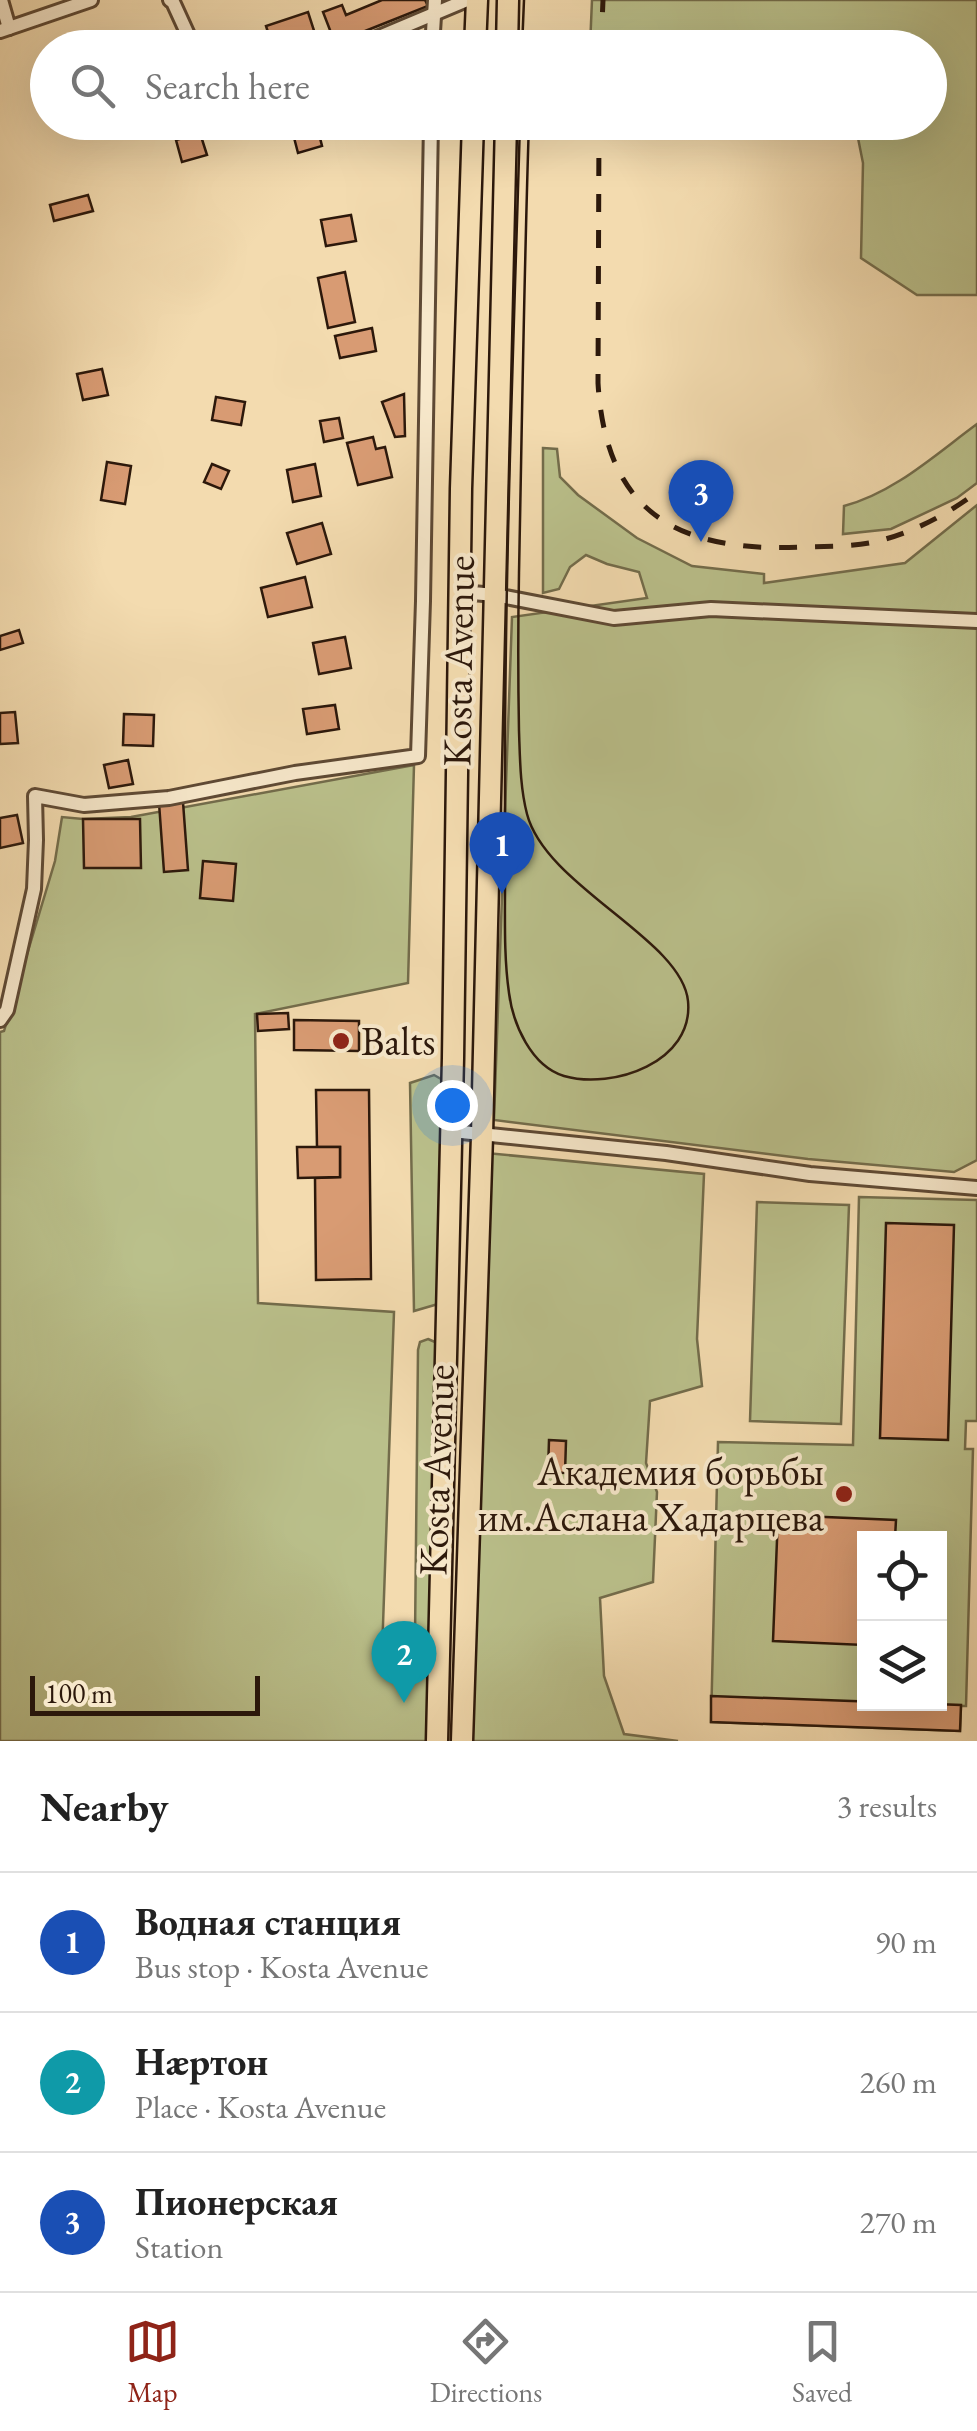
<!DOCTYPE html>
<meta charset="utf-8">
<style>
body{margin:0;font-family:"EB Garamond",serif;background:#f6f6f6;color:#222}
.controls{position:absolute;right:30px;bottom:30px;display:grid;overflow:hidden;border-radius:0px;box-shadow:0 10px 40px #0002}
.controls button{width:90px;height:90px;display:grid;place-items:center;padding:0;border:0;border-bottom:2px solid #e0e0e0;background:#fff;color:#222;font:50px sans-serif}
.scale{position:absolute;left:30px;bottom:25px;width:230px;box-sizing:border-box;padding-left:10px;border:5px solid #2c180b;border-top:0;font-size:28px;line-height:35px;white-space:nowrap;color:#2c180b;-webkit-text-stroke:8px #f7e8cb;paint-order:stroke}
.you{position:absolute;left:452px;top:1105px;width:35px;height:35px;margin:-25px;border:8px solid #fff;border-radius:50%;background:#1a73e8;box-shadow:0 0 0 15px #1a73e833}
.badge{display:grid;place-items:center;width:65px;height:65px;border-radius:50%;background:#8f2418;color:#fff;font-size:32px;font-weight:700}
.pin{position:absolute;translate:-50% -82px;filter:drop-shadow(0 2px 5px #0008)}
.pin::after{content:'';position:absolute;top:52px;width:35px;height:30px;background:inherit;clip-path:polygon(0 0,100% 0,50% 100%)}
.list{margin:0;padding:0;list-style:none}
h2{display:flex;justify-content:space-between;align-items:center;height:130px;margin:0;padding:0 40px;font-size:42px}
h2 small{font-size:32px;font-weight:400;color:#767676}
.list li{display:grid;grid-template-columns:65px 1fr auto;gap:30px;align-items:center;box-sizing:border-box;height:140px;padding:0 40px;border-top:2px solid #e0e0e0}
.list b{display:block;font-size:38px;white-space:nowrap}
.list p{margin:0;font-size:32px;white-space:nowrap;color:#767676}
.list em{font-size:32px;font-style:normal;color:#767676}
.icon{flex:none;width:55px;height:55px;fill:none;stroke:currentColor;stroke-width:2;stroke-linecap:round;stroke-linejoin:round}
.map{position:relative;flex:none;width:977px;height:1741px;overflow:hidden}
.search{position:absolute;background:#fff;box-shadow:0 10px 40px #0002;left:30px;right:30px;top:30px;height:110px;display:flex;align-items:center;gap:25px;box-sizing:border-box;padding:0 35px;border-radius:55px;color:#767676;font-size:38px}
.sheet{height:550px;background:#fff}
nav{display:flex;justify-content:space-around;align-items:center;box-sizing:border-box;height:140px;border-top:2px solid #e0e0e0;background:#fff;font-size:28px;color:#767676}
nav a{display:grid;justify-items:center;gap:5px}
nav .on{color:#8f2418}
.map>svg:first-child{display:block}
.green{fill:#bac08b;stroke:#736c4b;stroke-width:2.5;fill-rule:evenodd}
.building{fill:#d89b73;stroke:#2c180b;stroke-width:2.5}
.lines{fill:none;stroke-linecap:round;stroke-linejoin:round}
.street-casing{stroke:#5e4934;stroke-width:18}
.primary-casing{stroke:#2c180b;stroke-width:25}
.street{stroke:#f7e8cb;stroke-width:12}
.primary{stroke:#f3dbaf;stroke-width:20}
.tram{stroke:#2c180b;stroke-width:2.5}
.rail{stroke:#2c180b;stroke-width:5;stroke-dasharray:18 18;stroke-linecap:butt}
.poi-dot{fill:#8f2418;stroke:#f7e8cb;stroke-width:4}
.labels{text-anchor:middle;stroke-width:8;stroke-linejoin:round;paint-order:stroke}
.street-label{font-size:40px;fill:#2c180b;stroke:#f7e8cb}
.poi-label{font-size:40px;fill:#2c180b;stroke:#f7e8cb;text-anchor:start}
</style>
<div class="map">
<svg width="977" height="1741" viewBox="0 0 977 1741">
<rect width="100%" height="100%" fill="#f3dbaf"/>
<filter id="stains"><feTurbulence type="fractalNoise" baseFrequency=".002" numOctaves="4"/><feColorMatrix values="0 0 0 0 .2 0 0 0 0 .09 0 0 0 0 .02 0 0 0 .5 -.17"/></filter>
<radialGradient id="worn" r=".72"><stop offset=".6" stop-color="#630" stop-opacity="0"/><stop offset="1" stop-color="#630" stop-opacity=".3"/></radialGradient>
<!-- green -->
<g class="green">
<polygon points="592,0 977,0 977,295 917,295 861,258 863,163 855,123 930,122 930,48 590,47"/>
<path d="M977 424V483L957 498 891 529 843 534 844 506C894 493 936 454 977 424Z"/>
<polygon points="543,448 557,449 560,477 578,495 637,538 692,566 764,574 764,583 905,563 977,505 977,1160 954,1172 808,1159 494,1120 512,617 647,598 639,572 607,564 586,555 570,567 559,589 543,593"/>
<polygon points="414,765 408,983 255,1014 258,1303 394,1312 382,1653 429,1656 427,1741 0,1741 0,1032 4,1031 55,861 62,817 83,819 131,817"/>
<polygon points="434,1075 441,1079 442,1086 438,1304 414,1311 410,1083"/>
<polygon points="486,1153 704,1174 697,1339 702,1386 650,1401 646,1463 657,1492 653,1582 600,1598 604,1676 624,1734 678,1741 470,1741"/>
<path d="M859 1197 977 1200V1421H966L965 1449H973L966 1706H961L960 1731 711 1722 718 1442 853 1445ZM864 1538H940V1704H864Z"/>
<polygon points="757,1202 849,1205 841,1424 750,1421"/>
<polygon points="428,1339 435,1342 437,1348 429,1637 427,1641 418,1641 415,1637 418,1350 420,1342"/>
</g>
<!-- building -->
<g class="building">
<polygon points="382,0 425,0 428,6 335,43 323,12 342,5 346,15"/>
<polygon points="308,12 317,40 295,48 273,48 266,26"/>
<polygon points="290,122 316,122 322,146 298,153"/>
<polygon points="200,133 207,155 182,162 176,140"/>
<polygon points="88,195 93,211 54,221 50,205"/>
<polygon points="351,215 356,241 326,246 321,220"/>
<polygon points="345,272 355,322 328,328 318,278"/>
<polygon points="372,328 376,351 340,358 335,336"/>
<polygon points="102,369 108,395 83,400 77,374"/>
<polygon points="404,394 405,436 395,437 382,402"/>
<polygon points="216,397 245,402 241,425 212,420"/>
<polygon points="339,418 343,438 324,442 320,421"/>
<polygon points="373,437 376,449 385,447 392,477 358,485 347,443"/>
<polygon points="107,462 131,466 125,504 101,500"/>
<polygon points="212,464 229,471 221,489 204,482"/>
<polygon points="315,464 321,496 293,502 287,470"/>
<polygon points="322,523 331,554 297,564 287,533"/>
<polygon points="305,577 312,607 268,617 261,588"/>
<polygon points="19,630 23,643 0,650 0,636"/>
<polygon points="345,637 351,668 319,674 313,643"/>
<polygon points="335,705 339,729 307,734 303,709"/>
<polygon points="15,712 18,743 0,744 0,713"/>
<polygon points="124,714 154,715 153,746 123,745"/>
<polygon points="128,760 133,784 109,788 104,765"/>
<polygon points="183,802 188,870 164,872 159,803"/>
<polygon points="17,815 23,843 0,848 0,818"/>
<polygon points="83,819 140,819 141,868 84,868"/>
<polygon points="203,861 236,864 233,901 200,898"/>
<polygon points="288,1013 289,1029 258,1031 257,1014"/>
<polygon points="294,1020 359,1021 359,1051 294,1050"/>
<polygon points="316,1090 369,1090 371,1279 316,1280 315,1178 340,1177 340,1147 317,1147"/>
<polygon points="297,1147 340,1147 340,1177 298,1178"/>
<polygon points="886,1223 954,1225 948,1440 880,1438"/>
<polygon points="549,1440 566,1441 565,1473 548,1472"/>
<polygon points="778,1515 896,1520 895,1538 864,1538 864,1645 773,1641"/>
<polygon points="711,1696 961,1705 960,1731 711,1722"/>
</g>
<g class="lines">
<defs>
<g id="street">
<polyline points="1,0 9,28"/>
<polyline points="170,0 173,2 194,48"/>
<polyline points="0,31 91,0"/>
<polyline points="353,48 467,0"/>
<polyline points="432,48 435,0"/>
<polyline points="461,592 495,595 614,618 711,609 977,621"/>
<polyline points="0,1020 7,1010 34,889 36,840 35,796 84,805 169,798 295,773 418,756 423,601 431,122"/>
<polyline points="452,1131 666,1153 810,1174 977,1188"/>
</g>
<g id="primary">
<polyline points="475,48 477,0"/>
<polyline points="507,48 508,0"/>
<polyline points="437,1741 453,1058 461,489 473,122"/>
<polyline points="462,1741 482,1136 506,122"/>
</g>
</defs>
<!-- street casing -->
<use href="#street" class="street-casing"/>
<!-- primary casing -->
<use href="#primary" class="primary-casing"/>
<!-- street -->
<use href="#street" class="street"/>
<!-- primary -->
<use href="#primary" class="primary"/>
<!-- tram -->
<g class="tram">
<polyline points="522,48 524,0"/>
<path d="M520 122C514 329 506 535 505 741 505 790 505 839 505 888 505 923 504 958 509 993 513 1024 531 1066 564 1076 613 1090 694 1062 688 1001 682 939 546 887 527 814 520 787 520 758 519 731 518 678 518 626 519 573 522 423 524 273 529 122"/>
</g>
<!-- rail -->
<g class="rail">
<polyline points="601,48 603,0"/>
<path d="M599 122 598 383C606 517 682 553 806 547 830 546 858 547 882 540 916 531 949 513 977 492"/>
</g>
</g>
<!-- markers -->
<g class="poi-dot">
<circle cx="341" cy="1041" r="10"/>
<circle cx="844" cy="1494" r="10"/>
</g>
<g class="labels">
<!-- street labels -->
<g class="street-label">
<text transform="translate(458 661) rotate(-89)" y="14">Kosta Avenue</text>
<text transform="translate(436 1470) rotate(-88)" y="14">Kosta Avenue</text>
</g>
<!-- poi labels -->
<g class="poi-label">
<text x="361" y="1055">Balts</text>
<text x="824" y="1485" text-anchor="end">Академия борьбы<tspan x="824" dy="46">им.Аслана Хадарцева</tspan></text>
</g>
</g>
<rect width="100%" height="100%" filter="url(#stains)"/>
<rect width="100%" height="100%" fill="url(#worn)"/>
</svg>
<div class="controls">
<button><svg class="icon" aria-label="locate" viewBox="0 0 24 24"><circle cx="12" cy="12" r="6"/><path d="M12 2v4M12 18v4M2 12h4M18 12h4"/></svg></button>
<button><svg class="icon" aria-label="layers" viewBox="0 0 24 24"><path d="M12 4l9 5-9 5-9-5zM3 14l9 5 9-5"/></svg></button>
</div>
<div class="scale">100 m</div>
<div class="you"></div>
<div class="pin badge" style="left:502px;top:894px;background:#1a4fb4">1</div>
<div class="pin badge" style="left:404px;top:1703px;background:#0f9aa8">2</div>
<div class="pin badge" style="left:701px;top:542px;background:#1a4fb4">3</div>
<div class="search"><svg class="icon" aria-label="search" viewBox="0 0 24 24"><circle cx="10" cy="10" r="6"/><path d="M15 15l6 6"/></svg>Search here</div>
</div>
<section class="sheet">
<h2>Nearby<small>3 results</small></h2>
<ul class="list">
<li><span class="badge" style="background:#1a4fb4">1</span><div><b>Водная станция</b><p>Bus stop · Kosta Avenue</p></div><em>90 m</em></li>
<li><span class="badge" style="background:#0f9aa8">2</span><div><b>Нæртон</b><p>Place · Kosta Avenue</p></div><em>260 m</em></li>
<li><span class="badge" style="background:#1a4fb4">3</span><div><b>Пионерская</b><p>Station</p></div><em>270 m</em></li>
</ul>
</section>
<nav>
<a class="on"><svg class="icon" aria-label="map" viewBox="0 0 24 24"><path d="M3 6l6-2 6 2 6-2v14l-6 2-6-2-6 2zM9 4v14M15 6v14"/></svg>Map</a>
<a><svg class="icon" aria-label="directions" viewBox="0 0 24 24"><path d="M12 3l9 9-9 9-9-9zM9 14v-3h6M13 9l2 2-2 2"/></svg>Directions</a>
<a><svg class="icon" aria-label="saved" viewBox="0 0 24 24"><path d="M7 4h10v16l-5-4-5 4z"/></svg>Saved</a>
</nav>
